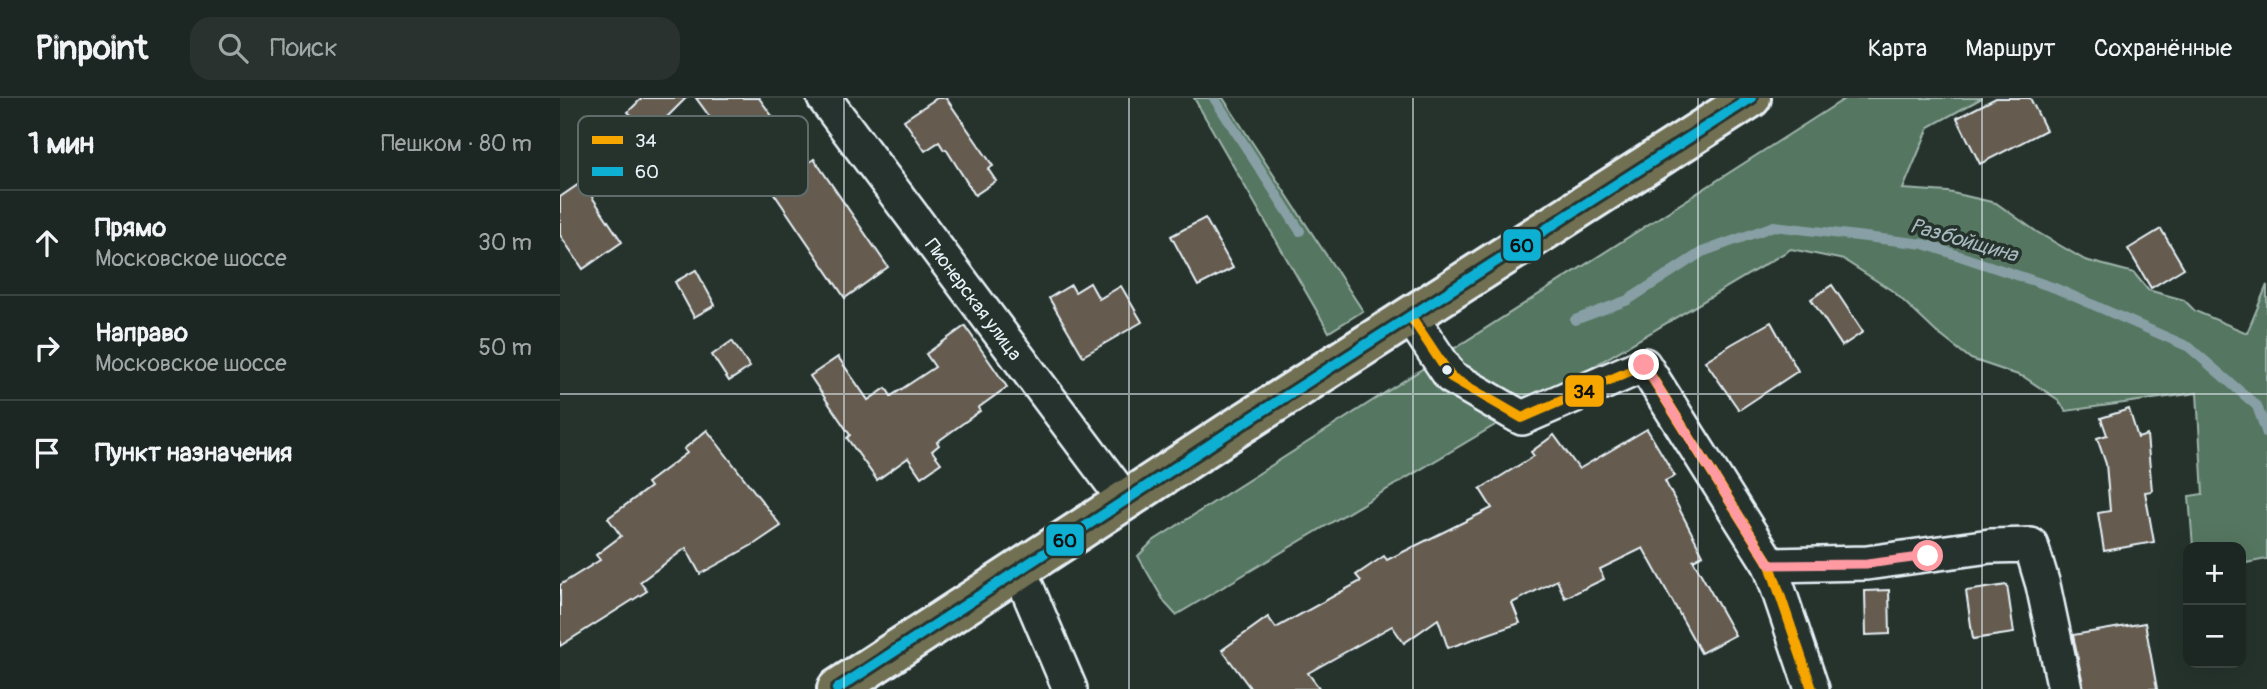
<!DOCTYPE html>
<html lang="ru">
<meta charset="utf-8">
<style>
body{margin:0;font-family:Pangolin,sans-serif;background:#29322f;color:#f1f3f6}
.controls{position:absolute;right:21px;bottom:21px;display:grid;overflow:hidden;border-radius:14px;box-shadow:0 7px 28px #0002}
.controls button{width:63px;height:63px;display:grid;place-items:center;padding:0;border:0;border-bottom:2px solid #3a4340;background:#1c2622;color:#f1f3f6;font:35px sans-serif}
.stop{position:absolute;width:21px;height:21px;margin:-16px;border:5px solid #ff9aa2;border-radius:50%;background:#fff}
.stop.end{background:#ff9aa2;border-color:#fff;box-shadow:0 2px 7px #0008}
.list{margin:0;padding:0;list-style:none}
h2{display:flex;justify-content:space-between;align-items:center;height:91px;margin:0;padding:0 28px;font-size:30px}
h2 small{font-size:23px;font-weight:400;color:#a0a5a5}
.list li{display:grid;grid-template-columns:46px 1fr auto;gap:21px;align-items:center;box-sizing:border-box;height:105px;padding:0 28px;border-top:2px solid #3a4340}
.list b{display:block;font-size:26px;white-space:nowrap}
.list p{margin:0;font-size:23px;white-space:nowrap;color:#a0a5a5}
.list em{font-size:23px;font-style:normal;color:#a0a5a5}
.icon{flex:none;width:38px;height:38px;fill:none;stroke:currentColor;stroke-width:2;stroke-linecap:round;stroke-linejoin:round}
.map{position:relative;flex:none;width:1707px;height:591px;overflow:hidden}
header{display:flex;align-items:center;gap:42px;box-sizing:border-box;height:98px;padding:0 35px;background:#1c2622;border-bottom:2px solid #3a4340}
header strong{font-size:33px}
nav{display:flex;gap:38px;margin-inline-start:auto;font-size:24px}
.search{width:490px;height:63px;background:#29322f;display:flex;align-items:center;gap:18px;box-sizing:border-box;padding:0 24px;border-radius:21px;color:#a0a5a5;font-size:26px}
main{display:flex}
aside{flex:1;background:#1c2622}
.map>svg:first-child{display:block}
.green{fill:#557660;stroke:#9eb4ac;stroke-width:2}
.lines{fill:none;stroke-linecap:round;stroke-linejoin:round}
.stream{stroke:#879fa5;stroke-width:10}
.building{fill:#655c4f;stroke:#e8f1f8;stroke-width:2}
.minor-casing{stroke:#e8f1f8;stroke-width:38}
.major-casing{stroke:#e8f1f8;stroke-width:44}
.minor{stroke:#26332d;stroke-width:33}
.major{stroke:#716f52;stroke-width:38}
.bus-1-casing{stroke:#26332d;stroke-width:16}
.bus-2-casing{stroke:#26332d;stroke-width:16}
.bus-1{stroke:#f7a600;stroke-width:10}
.bus-2{stroke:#0dafd3;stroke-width:10}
.route{stroke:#ff9aa2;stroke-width:9}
.grid{fill:none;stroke:#e8f1f8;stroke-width:2;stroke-opacity:0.55}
.bus-dot{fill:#e8f1f8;stroke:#26332d;stroke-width:2.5}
.labels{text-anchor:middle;stroke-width:7;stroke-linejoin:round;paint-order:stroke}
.street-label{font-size:19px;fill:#e8f1f8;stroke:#26332d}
.water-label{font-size:21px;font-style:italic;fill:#a8bac0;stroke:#26332d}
.key{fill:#26332d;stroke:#606c6a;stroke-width:2}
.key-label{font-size:19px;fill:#e8f1f8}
.line-badge{stroke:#26332d;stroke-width:2.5}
.pale-badge-label{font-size:19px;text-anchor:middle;font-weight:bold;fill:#111}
</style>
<header>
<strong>Pinpoint</strong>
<div class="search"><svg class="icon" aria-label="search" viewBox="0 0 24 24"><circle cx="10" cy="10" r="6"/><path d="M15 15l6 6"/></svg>Поиск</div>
<nav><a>Карта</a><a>Маршрут</a><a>Сохранённые</a></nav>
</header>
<main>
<aside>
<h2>1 мин<small>Пешком · 80 m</small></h2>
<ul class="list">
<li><svg class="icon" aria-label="ahead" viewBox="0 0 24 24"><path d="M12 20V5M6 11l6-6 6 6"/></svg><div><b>Прямо</b><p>Московское шоссе</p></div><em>30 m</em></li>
<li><svg class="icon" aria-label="right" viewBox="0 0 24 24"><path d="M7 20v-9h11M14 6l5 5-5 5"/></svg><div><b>Направо</b><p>Московское шоссе</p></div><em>50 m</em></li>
<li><svg class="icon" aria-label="arrive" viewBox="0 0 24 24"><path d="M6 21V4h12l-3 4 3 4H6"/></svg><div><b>Пункт назначения</b></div></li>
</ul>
</aside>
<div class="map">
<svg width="1707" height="591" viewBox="0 0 1707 591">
<rect width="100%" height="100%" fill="#26332d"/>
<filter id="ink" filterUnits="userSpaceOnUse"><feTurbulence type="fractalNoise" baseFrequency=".0143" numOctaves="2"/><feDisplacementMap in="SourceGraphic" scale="14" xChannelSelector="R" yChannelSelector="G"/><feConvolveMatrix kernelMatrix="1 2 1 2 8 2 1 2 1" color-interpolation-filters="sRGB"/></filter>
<g filter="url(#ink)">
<!-- green -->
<g class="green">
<polygon points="634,0 663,0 803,213 769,234"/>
<polygon points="1286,0 1422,0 1369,29 1343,91 1388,94 1436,105 1477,134 1525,162 1574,175 1588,192 1624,202 1635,213 1687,235 1707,187 1707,461 1681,466 1681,449 1633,449 1629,398 1643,396 1637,295 1506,313 1497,301 1464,279 1411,261 1375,233 1334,194 1284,162 1231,151 616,517 605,505 578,458 593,443"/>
</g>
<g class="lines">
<!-- stream -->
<g class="stream">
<polyline points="654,0 740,133"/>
<polyline points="1015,222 1068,202 1142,154 1214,128 1364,146 1495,190 1629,249 1697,308 1707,336"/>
</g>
</g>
<!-- building -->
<g class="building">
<polygon points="82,0 126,0 90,36 68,14"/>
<polygon points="136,0 199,0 247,66 254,61 328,169 285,200 211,91 220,85 186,39 172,49"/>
<polygon points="377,0 386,0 433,68 428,71 436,83 415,97 386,51 384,52 379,44 365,53 344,22"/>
<polygon points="1436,0 1470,0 1486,32 1420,66 1397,20"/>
<polygon points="22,84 62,144 23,171 0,137 0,99"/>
<polygon points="645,120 673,170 638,188 611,138"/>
<polygon points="1601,131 1624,170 1591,190 1568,151"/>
<polygon points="136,172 155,207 134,219 115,184"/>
<polygon points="530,185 539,201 561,188 582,224 523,258 489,200 511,187 515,194"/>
<polygon points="1272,187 1303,234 1282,248 1251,201"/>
<polygon points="1211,224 1238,273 1179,312 1145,263 1172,246"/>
<polygon points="405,228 447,289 418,310 420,313 377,344 379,347 372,353 381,365 361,379 348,360 317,382 287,340 290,337 250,278 278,259 308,302 326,290 331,298 375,269 366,256"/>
<polygon points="172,243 190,269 169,283 152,257"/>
<polygon points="1569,311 1578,340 1587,337 1592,393 1585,394 1594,444 1544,453 1538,415 1550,413 1546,366 1537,340 1547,337 1541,320"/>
<polygon points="1087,331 1115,378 1105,383 1143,457 1133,462 1175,537 1141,555 1083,450 1040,471 1044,481 1005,500 997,482 952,505 960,525 888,550 878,521 844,545 832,528 748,575 760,591 691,591 662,552 708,519 716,530 801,483 796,477 824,458 827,462 932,410 920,391 974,358 971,354 994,337 1019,371"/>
<polygon points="147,332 221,428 196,445 140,476 126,450 80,484 87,493 0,548 0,487 40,462 36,457 61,438 48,420 90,389 87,385 127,355 124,351"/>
<polygon points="1447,487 1454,535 1413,541 1406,493"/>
<polygon points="1329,492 1330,536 1306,537 1305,493"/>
<polygon points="1585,525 1597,591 1524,591 1513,537"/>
</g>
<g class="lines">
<defs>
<g id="minor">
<polyline points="264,0 565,402"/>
<polyline points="851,219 891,279 962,320 1084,267 1210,467 1252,591"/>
<polyline points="1210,467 1307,465 1430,448 1471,447 1483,487 1505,591"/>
<polyline points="459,471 510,591"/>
</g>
<polyline id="major" points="277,591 668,335 1191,0"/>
</defs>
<!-- minor casing -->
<use href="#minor" class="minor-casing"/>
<!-- major casing -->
<use href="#major" class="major-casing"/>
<!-- minor -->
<use href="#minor" class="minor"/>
<!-- major -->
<use href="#major" class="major"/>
<defs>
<polyline id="bus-1" points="851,219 891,279 962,320 1084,267 1210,467 1252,591"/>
<polyline id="bus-2" points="277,591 668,335 1191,0"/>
</defs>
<!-- bus-1 casing -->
<use href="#bus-1" class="bus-1-casing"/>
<!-- bus-2 casing -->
<use href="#bus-2" class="bus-2-casing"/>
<!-- bus-1 -->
<use href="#bus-1" class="bus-1"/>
<!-- bus-2 -->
<use href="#bus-2" class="bus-2"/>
</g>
</g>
<g class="lines" filter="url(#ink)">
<!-- route -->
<polyline class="route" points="1084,267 1210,467 1307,466 1368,458"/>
</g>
<!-- grid -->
<path class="grid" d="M284 0V591M569 0V591M853 0V591M1138 0V591M1422 0V591M0 296H1707"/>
<!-- markers -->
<circle class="bus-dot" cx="887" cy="272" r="6"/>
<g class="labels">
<!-- street labels -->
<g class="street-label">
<text transform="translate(414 201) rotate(53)" y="7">Пионерская улица</text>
</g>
<!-- water labels -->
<g class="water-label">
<text transform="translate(1404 142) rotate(16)" y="7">Разбойщина</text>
</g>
</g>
<!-- legend -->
<rect x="18" y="18" width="230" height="80" rx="10" class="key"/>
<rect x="32" y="38" width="31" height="8" fill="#f7a600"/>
<rect x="32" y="69" width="31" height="9" fill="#0dafd3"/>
<g class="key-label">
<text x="75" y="49">34</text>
<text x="75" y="80">60</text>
</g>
<g class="line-badge">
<rect x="942" y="130" width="40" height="34" rx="7" fill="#0dafd3"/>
<rect x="1004" y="276" width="41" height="34" rx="7" fill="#f7a600"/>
<rect x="485" y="425" width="40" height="34" rx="7" fill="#0dafd3"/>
</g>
<g class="pale-badge-label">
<text x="962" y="154">60</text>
<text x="1024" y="300">34</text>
<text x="505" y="449">60</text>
</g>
</svg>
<div class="controls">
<button>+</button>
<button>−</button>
</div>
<div class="stop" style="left:1368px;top:458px"></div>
<div class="stop end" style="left:1084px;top:267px"></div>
</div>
</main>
